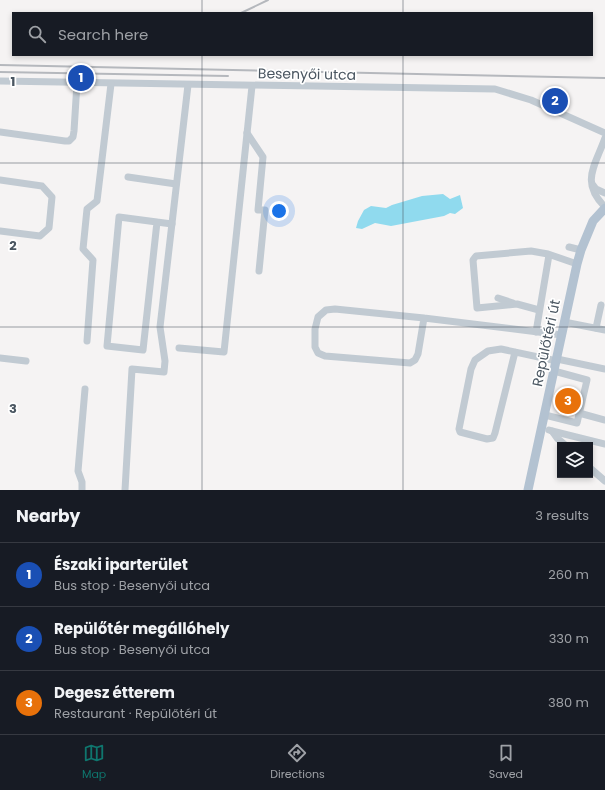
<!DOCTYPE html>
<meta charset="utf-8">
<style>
body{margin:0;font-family:Poppins,sans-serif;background:#242831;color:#f1f3f6}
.controls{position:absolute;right:12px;bottom:12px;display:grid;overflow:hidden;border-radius:0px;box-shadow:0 2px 6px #0003}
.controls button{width:36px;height:36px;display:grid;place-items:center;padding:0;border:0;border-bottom:1px solid #363941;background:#171b24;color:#f1f3f6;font:20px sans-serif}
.you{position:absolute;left:279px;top:211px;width:14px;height:14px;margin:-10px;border:3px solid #fff;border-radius:50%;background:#1a73e8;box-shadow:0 0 0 6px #1a73e833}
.badge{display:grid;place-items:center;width:26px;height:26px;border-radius:50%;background:#0f766e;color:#fff;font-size:13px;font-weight:700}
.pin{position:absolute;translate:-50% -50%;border:2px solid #fff;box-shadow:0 1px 4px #0006}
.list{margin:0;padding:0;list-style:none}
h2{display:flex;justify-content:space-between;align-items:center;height:52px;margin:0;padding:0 16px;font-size:17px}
h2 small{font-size:13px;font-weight:400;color:#9ea1a6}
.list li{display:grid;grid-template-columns:26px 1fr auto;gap:12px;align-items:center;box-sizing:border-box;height:64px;padding:0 16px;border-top:1px solid #363941}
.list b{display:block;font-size:15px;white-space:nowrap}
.list p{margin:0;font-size:13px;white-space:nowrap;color:#9ea1a6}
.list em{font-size:13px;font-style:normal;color:#9ea1a6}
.icon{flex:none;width:22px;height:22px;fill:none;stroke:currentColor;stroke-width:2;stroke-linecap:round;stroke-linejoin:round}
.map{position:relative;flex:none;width:605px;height:490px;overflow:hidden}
.search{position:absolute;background:#171b24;box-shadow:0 2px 6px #0003;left:12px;right:12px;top:12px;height:44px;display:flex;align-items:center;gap:10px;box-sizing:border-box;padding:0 14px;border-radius:0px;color:#9ea1a6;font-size:15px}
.sheet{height:244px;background:#171b24}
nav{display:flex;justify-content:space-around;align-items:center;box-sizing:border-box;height:56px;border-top:1px solid #363941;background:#171b24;font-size:11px;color:#9ea1a6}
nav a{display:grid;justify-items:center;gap:2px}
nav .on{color:#0f766e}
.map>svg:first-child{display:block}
.water{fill:#90daee}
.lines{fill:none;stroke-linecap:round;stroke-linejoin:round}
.minor{stroke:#c1cad2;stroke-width:7}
.major{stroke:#b3c2d1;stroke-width:9}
.rail{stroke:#b5b8bd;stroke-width:2}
.grid{fill:none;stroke:#4a5661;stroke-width:1;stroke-opacity:0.55}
.labels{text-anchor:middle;stroke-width:3.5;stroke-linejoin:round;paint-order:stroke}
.street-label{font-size:14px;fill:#4a5661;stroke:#fff}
.grid-label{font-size:13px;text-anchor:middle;font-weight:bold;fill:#4a5661;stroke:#fff;stroke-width:3.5;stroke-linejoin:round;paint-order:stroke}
</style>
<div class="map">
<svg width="605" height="490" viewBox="0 0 605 490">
<rect width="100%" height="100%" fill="#f5f3f3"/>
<!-- water -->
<polygon class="water" points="443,194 450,199 460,195 463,208 455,214 450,213 444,216 391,226 375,223 362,229 356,228 358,221 364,210 371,206 386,208 392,205 422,196"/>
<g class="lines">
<!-- minor -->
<g class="minor">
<polyline points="0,81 495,89 531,100 605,133"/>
<polyline points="0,132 65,141 69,141 73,137 74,131 77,83"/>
<polyline points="247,133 263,157 258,210 265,210 259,271"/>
<path d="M605 138C595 166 580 182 605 207"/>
<polyline points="128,177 176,184"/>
<polyline points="0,180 42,186 52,197 49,228 40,236 0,231"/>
<polyline points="593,185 596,189 605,193"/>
<polyline points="157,222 143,350 107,346 119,217 172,224"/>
<polyline points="569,247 581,250"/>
<polyline points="498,298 513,303"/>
<polyline points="539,310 517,304 477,308 473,260 476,256 531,251 548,254 577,264"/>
<polyline points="424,318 418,354 415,360 410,363 325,356 318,353 315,347 315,329 318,317 326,310 335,309 424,318 562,335"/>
<polyline points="564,322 605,330"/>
<polyline points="596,328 601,305"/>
<polyline points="536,332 549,255"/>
<polyline points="87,341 93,260 83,249 87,209 97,201 111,84"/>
<polyline points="179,348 224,352 252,86"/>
<polyline points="515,352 495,433 493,438 487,439 460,432 459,429 471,369 475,360 488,351 501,349 557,361"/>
<polyline points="0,358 26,361"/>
<polyline points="557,359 605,369"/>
<polyline points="579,413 605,420"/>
<polyline points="545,415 577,423 587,380 554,371"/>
<polyline points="549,430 552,431 557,438 565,445"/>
<polyline points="552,431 605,444"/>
<polyline points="590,468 605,481"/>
<polyline points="82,490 82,482 78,471 85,389"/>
<polyline points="125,490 132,369 164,372 165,361 160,327 188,85"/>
</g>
<!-- major -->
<polyline class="major" points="528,490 577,264 581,250 593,221 605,208"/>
<!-- rail -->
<g class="rail">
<polyline points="241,13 268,0"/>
<polyline points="0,65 605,78"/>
<polyline points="0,72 228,76"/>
</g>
</g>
<!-- grid -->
<path class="grid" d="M202 0V13M403 0V13M202 55V490M403 55V490M0 163H605M0 327H605"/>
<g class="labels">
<!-- street labels -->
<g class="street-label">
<text transform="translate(307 74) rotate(1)" y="5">Besenyői utca</text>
<text transform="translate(546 343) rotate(-78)" y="5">Repülőtéri út</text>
</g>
</g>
<g class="grid-label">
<text x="13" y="86">1</text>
<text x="13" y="250">2</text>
<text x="13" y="413">3</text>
</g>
</svg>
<div class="controls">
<button><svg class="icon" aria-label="layers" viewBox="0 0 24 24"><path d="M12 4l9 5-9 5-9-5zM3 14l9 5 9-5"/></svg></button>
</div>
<div class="you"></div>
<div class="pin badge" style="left:81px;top:78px;background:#1a4fb4">1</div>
<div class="pin badge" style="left:555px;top:101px;background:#1a4fb4">2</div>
<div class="pin badge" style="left:568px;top:401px;background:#e8710a">3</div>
<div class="search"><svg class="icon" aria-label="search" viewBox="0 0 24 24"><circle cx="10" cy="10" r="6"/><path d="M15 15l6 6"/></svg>Search here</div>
</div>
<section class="sheet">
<h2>Nearby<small>3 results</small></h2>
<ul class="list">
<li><span class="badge" style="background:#1a4fb4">1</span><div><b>Északi iparterület</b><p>Bus stop · Besenyői utca</p></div><em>260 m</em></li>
<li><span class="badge" style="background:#1a4fb4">2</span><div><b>Repülőtér megállóhely</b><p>Bus stop · Besenyői utca</p></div><em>330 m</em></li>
<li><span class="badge" style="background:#e8710a">3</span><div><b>Degesz étterem</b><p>Restaurant · Repülőtéri út</p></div><em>380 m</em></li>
</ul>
</section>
<nav>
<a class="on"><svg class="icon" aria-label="map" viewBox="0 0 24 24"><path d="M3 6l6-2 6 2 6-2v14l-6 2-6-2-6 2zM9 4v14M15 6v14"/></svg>Map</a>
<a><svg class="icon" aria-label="directions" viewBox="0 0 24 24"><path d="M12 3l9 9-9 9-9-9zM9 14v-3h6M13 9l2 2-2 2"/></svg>Directions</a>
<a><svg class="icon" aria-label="saved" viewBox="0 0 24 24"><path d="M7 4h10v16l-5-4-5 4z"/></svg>Saved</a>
</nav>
